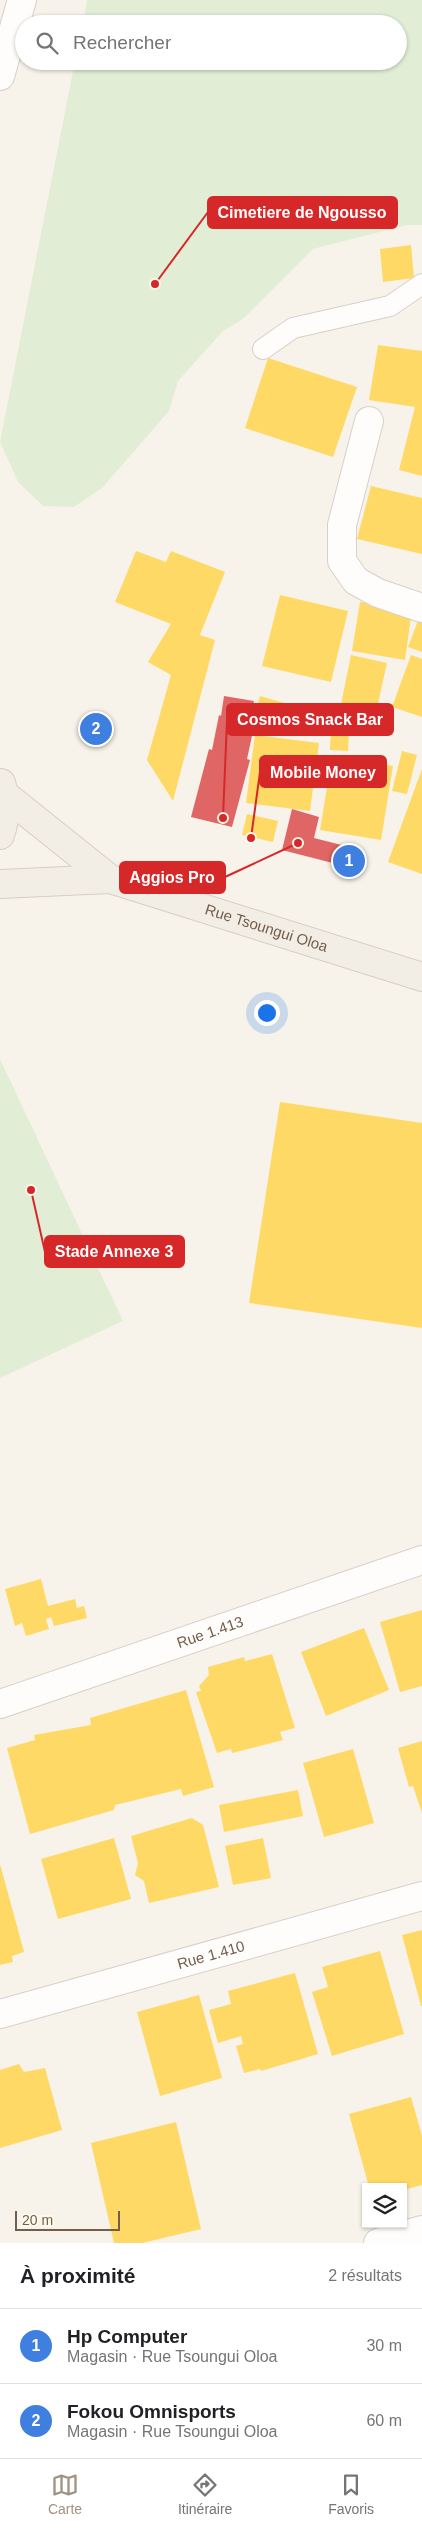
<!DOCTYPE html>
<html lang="fr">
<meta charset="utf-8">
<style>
body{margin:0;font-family:Arial,sans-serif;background:#f2f2f2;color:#202124}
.controls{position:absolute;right:15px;bottom:15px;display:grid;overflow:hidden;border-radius:0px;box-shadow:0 1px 4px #0004}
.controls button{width:45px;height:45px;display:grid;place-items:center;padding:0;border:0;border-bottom:1px solid #e0e0e0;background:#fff;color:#202124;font:25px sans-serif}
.scale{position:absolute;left:15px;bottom:12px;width:105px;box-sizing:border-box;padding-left:5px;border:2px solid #745e4b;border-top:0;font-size:14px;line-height:18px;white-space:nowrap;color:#745e4b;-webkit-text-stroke:4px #fef9ec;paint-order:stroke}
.you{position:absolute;left:266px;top:1012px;width:18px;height:18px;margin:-12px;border:4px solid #fff;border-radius:50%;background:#1a73e8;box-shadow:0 0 0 8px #1a73e833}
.badge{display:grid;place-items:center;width:32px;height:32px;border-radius:50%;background:#a29283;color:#fff;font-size:16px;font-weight:700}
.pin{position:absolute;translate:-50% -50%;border:2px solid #fff;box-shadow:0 1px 5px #0006}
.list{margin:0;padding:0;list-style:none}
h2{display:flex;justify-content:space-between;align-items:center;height:65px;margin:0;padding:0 20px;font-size:21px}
h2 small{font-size:16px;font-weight:400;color:#757577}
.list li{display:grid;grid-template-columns:32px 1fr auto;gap:15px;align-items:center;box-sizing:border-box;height:75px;padding:0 20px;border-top:1px solid #e0e0e0}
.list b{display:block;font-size:19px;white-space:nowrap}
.list p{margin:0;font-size:16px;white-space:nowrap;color:#757577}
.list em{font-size:16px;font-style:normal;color:#757577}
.icon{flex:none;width:28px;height:28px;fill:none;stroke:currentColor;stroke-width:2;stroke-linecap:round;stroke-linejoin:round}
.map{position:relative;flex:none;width:422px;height:2243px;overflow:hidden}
.search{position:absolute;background:#fff;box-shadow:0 1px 4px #0004;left:15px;right:15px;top:15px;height:55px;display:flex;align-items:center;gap:12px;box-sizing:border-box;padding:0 18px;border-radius:28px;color:#757577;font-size:19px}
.sheet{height:215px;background:#fff}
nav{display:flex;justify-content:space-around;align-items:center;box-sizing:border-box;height:70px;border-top:1px solid #e0e0e0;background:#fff;font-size:14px;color:#757577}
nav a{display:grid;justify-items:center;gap:2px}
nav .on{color:#a29283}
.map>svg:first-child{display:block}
.green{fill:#e1eed5}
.homes{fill:#ffd966}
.shops{fill:#e06666}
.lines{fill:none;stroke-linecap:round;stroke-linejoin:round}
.lane-casing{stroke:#d6d0c9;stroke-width:22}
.street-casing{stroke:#d6d0c9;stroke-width:30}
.secondary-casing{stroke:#d6d0c8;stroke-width:30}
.primary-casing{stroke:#d5cec6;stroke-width:30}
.lane{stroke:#fefdfc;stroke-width:20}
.street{stroke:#fefdfc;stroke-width:28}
.secondary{stroke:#fefdfc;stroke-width:28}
.primary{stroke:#f2eee5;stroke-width:28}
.labels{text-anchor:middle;stroke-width:5;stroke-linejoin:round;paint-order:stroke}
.street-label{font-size:15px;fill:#745e4b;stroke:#fef9ec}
.leader{fill:none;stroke:#d62828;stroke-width:2}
.callout-dot{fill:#d62828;stroke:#fef9ec;stroke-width:2}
.callout{fill:#d62828;stroke:#d62828;stroke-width:2}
.callout-label{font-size:16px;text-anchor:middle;font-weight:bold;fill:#fff}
</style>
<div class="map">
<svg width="422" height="2243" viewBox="0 0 422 2243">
<rect width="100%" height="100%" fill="#f7f3ea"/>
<!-- green -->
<g class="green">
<polygon points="87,0 422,0 422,225 407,225 313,249 243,319 223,331 178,381 169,411 102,488 74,507 43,506 18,482 0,442 75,61 398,61 398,24 83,24"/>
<polygon points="0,1059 123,1321 0,1378"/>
</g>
<!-- homes -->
<g class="homes">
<polygon points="411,245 414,278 383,282 380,249"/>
<polygon points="378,345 422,351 422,476 399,470 415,407 369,400"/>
<polygon points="268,358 357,387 333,457 245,428"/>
<polygon points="371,486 422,498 422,554 357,539"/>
<polygon points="136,551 166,562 171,551 225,572 200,635 215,640 173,801 147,760 171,675 148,662 171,624 115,602"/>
<polygon points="280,595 348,611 331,682 262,666"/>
<polygon points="360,602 412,610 405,660 352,651"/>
<polygon points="422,610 422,652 408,647"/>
<polygon points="351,655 387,663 375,717 340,709"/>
<polygon points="411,655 422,659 422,717 392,707"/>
<polygon points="260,696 327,715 321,735 285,725 282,734 268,730 271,720 254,716"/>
<polygon points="331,729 349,730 348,751 330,750"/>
<polygon points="255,735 319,743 310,811 246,803"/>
<polygon points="402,751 417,755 407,794 392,791"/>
<polygon points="332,756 393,766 381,840 320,830"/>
<polygon points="422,769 422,874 388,862"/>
<polygon points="247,814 278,821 273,842 242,835"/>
<polygon points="280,1102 422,1123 422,1328 249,1303"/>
<polygon points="41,1579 48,1606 75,1599 77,1608 84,1606 87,1618 54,1626 51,1617 46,1619 49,1629 26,1636 22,1623 15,1626 5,1589"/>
<polygon points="422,1610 422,1686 400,1692 380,1622"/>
<polygon points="364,1628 389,1690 326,1716 301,1652"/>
<polygon points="272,1654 295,1728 280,1732 283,1740 232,1753 231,1749 217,1753 196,1692 201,1691 199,1686 209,1675 208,1667 244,1657 245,1661"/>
<polygon points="186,1690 214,1787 183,1796 181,1789 115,1805 114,1810 30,1834 7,1748 35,1740 34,1735 91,1725 90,1718"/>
<polygon points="422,1741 422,1813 413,1786 409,1787 398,1748"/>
<polygon points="353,1749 374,1823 324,1837 303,1763"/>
<polygon points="298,1790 303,1816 224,1832 219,1805"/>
<polygon points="192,1818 203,1825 219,1887 149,1903 144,1881 135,1875 138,1863 131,1836"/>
<polygon points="114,1838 131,1899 58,1919 41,1859"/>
<polygon points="263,1838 271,1878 233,1885 225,1846"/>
<polygon points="0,1864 24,1952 12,1956 13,1962 0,1965"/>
<polygon points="422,1930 422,2006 421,2006 402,1935"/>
<polygon points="380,1951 404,2034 332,2056 312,1992 328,1987 322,1967"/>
<polygon points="295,1973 318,2054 261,2071 260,2069 244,2073 236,2046 243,2044 241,2036 218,2043 209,2010 231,2004 228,1991"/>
<polygon points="199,1995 222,2078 160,2096 137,2012"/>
<polygon points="19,2064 24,2072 45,2068 62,2130 0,2148 0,2070"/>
<polygon points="411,2097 422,2136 422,2185 403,2190 403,2187 369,2187 349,2114"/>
<polygon points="176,2122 201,2229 142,2243 114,2243 91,2143"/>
</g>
<!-- shops -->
<g class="shops">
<polygon points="224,696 254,701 250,721 255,722 247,759 250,760 232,827 191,817 209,749 212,750 219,715 221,716"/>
<polygon points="292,809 319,817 314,838 361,850 356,869 282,850"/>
</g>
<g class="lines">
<defs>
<polyline id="lane" points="263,349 293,328 390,306 422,284"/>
<g id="street">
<polyline points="369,421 342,525 342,561 356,581 378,593 422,608"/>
<path id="s1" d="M0 2014 422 1896"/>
<polyline points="378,2243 422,2230"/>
</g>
<g id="secondary">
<polyline points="0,76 22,0"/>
<path id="s2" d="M0 1704 422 1560"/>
</g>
<g id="primary">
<polyline points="5,795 110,879"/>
<path d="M0 835C6 818 7 801 1 783"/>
<path id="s3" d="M0 884 110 879 422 977"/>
</g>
</defs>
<!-- lane casing -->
<use href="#lane" class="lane-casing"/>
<!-- street casing -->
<use href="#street" class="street-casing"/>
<!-- secondary casing -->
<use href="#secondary" class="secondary-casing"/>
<!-- primary casing -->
<use href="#primary" class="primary-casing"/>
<!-- lane -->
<use href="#lane" class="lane"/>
<!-- street -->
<use href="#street" class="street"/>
<!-- secondary -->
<use href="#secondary" class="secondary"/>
<!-- primary -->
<use href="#primary" class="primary"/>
</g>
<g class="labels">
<!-- street labels -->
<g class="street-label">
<text dy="5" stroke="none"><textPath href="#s3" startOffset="274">Rue Tsoungui Oloa</textPath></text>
<text dy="5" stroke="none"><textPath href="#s2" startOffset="222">Rue 1.413</textPath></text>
<text dy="5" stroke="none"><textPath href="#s1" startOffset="219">Rue 1.410</textPath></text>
</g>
</g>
<!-- callouts -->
<path class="leader" d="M155 284L208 212M223 818L227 720M251 838L260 772M298 843L225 877M31 1190L45 1252"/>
<g class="callout-dot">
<circle cx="155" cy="284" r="5"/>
<circle cx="223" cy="818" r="5"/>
<circle cx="251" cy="838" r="5"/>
<circle cx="298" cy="843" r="5"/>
<circle cx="31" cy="1190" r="5"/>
</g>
<g class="callout">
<rect x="208" y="197" width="189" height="31" rx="5"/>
<rect x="227" y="704" width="166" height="31" rx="5"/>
<rect x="260" y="756" width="126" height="31" rx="5"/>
<rect x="120" y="862" width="105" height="31" rx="5"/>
<rect x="45" y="1236" width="139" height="31" rx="5"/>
</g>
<g class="callout-label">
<text x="302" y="218">Cimetiere de Ngousso</text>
<text x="310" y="725">Cosmos Snack Bar</text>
<text x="323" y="778">Mobile Money</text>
<text x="172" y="883">Aggios Pro</text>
<text x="114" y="1257">Stade Annexe 3</text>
</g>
</svg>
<div class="controls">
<button><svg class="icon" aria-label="layers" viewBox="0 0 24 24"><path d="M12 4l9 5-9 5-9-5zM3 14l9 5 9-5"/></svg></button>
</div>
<div class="scale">20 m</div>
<div class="you"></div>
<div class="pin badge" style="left:349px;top:861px;background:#3f7fe0">1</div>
<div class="pin badge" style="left:96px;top:729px;background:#3f7fe0">2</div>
<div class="search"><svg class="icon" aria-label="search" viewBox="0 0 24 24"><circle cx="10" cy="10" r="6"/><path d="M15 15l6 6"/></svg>Rechercher</div>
</div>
<section class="sheet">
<h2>À proximité<small>2 résultats</small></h2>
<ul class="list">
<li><span class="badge" style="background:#3f7fe0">1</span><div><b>Hp Computer</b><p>Magasin · Rue Tsoungui Oloa</p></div><em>30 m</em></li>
<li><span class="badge" style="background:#3f7fe0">2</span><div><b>Fokou Omnisports</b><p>Magasin · Rue Tsoungui Oloa</p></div><em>60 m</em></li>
</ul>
</section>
<nav>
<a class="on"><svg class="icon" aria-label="map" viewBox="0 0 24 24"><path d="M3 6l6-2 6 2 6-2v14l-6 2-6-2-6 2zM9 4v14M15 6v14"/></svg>Carte</a>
<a><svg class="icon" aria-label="directions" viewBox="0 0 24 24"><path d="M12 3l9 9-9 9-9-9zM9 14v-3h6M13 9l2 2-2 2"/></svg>Itinéraire</a>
<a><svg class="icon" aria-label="saved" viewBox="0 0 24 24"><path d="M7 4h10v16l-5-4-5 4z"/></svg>Favoris</a>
</nav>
